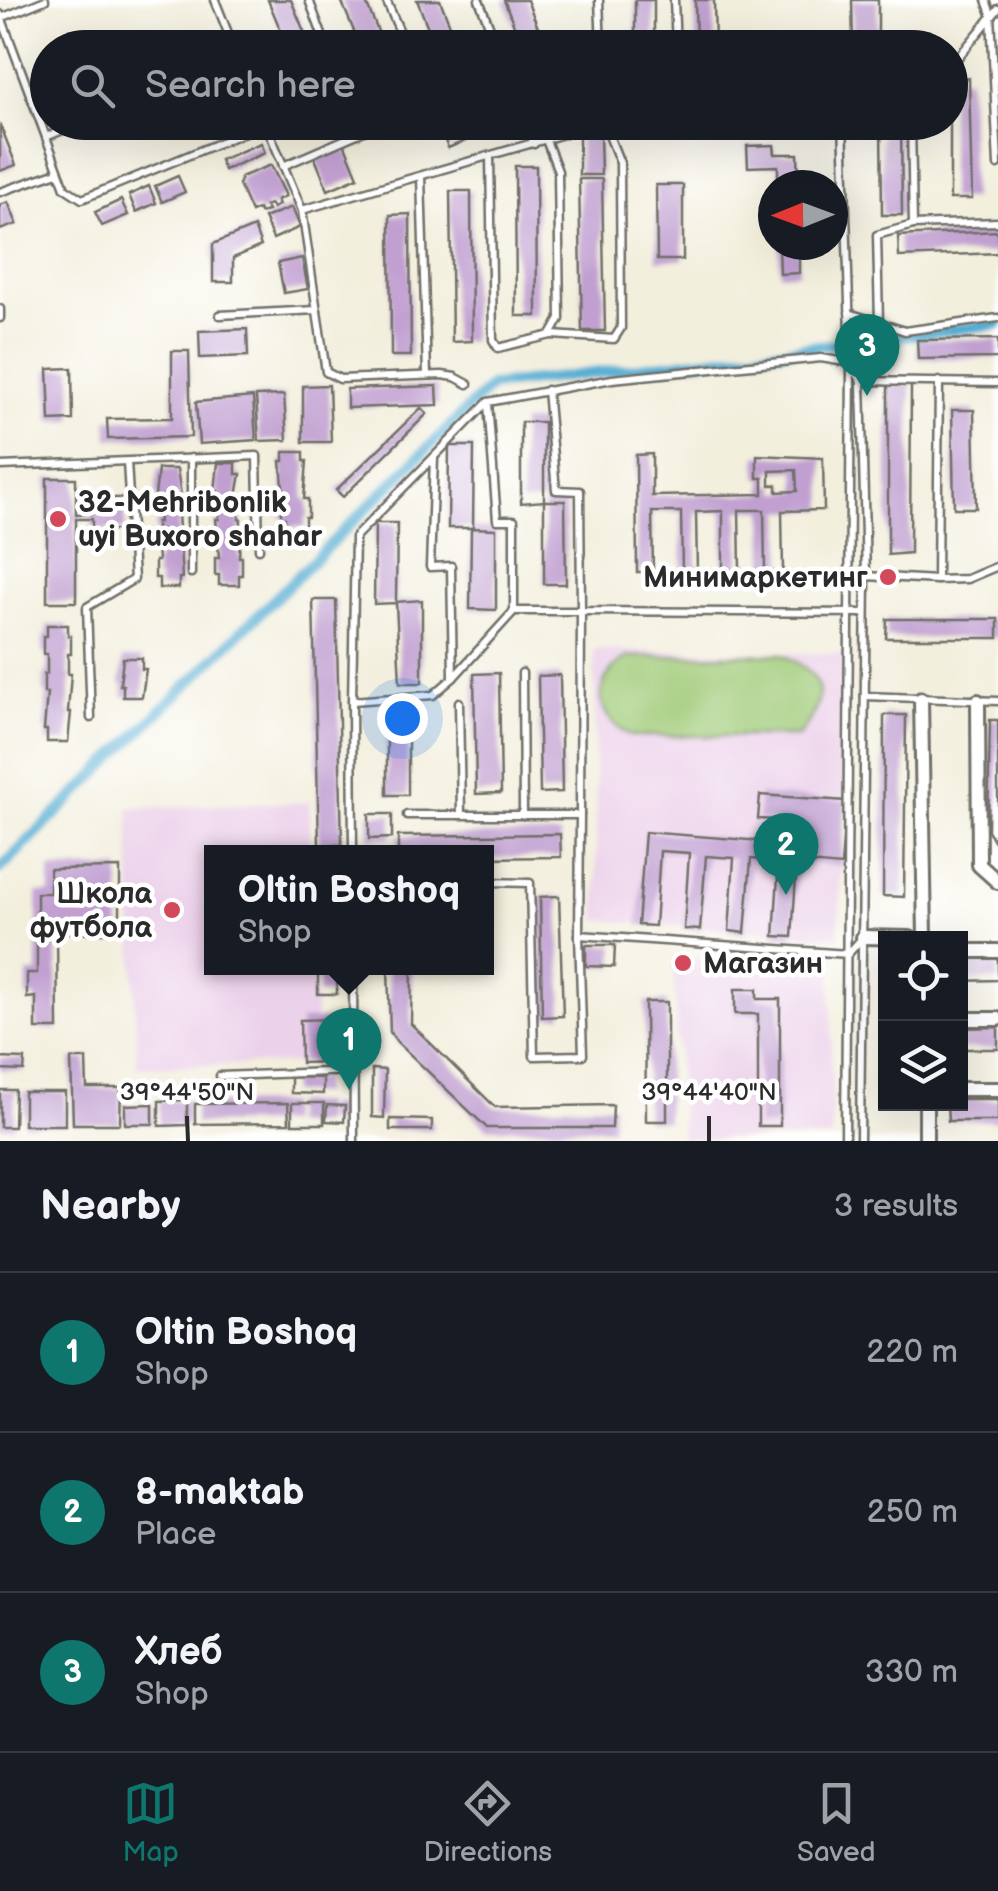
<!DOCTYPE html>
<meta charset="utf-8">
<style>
body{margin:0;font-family:"Balsamiq Sans",sans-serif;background:#242831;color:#f1f3f6}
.controls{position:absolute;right:30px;bottom:30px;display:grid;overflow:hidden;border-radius:0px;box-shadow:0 10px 40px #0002}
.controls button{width:90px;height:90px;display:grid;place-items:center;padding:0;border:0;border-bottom:2px solid #363941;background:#171b24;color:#f1f3f6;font:50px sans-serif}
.compass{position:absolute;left:758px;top:170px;width:90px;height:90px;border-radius:50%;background:#171b24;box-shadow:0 10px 40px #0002;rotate:269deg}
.you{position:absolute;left:402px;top:718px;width:35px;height:35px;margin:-25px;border:8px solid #fff;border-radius:50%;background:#1a73e8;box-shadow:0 0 0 15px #1a73e833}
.badge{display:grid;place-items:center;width:65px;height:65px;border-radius:50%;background:#0f766e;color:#fff;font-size:32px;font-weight:700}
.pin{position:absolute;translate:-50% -82px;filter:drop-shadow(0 2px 5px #0008)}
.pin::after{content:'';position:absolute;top:52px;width:35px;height:30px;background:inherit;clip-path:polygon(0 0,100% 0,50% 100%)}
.popup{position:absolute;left:204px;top:845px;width:290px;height:130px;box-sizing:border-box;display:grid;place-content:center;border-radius:0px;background:#171b24;filter:drop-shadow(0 2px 8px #0005);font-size:32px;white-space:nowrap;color:#9ea1a6}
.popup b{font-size:38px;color:#f1f3f6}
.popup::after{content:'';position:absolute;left:50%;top:100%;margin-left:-20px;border:20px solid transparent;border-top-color:#171b24}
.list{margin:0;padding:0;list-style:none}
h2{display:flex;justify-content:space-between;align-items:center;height:130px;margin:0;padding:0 40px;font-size:42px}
h2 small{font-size:32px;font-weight:400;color:#9ea1a6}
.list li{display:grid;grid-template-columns:65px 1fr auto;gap:30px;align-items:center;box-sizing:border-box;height:160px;padding:0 40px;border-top:2px solid #363941}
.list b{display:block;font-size:38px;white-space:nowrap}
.list p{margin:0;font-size:32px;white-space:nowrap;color:#9ea1a6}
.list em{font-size:32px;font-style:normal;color:#9ea1a6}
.icon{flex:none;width:55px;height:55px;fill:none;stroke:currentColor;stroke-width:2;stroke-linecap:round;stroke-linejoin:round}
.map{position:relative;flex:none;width:998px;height:1141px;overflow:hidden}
.search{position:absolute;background:#171b24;box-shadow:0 10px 40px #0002;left:30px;right:30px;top:30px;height:110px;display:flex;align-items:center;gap:25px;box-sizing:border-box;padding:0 35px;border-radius:55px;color:#9ea1a6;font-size:38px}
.sheet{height:610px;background:#171b24}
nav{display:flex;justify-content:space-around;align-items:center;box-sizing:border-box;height:140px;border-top:2px solid #363941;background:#171b24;font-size:28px;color:#9ea1a6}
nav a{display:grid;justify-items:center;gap:5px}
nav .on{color:#0f766e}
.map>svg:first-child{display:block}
.built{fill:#ecd1ea}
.pitch{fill:#a0cb78;stroke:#667b52;stroke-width:2.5}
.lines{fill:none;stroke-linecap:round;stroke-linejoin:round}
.canal{stroke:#54add2;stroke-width:11}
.building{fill:#c1a0d1;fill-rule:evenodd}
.lane-casing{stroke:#717069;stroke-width:11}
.street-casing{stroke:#717069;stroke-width:18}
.lane{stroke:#fff;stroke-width:6}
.street{stroke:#fff;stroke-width:12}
.ticks{fill:none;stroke:#2b2b2b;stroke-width:4}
.poi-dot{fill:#d1495b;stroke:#fff;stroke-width:4}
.labels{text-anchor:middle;stroke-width:9;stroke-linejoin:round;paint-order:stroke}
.poi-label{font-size:30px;font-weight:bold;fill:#2b2b2b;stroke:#fff;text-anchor:start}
.ticks-label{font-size:25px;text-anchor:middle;fill:#2b2b2b;stroke:#fff;stroke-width:9;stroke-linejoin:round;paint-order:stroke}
</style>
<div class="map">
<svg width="998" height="1141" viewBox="0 0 998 1141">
<rect width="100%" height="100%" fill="#fff"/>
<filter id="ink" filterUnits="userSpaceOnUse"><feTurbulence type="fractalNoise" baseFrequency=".01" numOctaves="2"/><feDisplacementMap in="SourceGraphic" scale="20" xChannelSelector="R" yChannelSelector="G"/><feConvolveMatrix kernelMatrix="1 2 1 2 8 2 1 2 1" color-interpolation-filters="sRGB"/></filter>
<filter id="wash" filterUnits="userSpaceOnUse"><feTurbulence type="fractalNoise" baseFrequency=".0048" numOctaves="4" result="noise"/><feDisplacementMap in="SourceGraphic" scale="40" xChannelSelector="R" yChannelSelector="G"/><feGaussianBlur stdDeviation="2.25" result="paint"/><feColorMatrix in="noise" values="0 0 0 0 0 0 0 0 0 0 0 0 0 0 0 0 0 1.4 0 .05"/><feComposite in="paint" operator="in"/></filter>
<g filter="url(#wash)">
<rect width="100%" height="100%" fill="#f3efdd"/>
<!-- built -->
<g class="built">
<polygon points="594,650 844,654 847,766 838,937 597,920"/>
<polygon points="309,802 311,852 212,852 212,968 314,968 316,1020 300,1021 301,1063 137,1067 129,808"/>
<polygon points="673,958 831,964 832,1138 682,1139"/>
</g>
<!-- pitch -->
<path class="pitch" d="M780 654C826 673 830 698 798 736H631C594 716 591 681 627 657Z"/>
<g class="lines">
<!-- canal -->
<polyline class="canal" points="0,869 491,386 998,324"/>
</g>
<g id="blocks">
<!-- building -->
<g class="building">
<polygon points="268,0 291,0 311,48 288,48"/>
<polygon points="341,0 365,0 385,48 361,48"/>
<polygon points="417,0 440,0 459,48 436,48"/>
<polygon points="504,0 527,0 546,48 523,48"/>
<rect x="635" y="0" width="19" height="48"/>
<polygon points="695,0 714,0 715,48 696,48"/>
<polygon points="852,0 878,0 878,48 853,48"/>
<polygon points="969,78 972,199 950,199 950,79"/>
<polygon points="453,122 509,122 509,123 448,148 440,128"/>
<polygon points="881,122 901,122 902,215 882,215"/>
<polygon points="0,124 16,165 0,171"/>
<polygon points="600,134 601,175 579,175 579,135"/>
<polygon points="261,143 265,153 224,170 220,160"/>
<polygon points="344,143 358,177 328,190 314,156"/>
<polygon points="774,145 775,154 798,154 799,185 778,185 778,166 748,167 747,146"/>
<polygon points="271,165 286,196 277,200 279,205 273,208 270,204 265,206 268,211 260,213 258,209 251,212 239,185 241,177"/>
<polygon points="515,166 536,166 537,316 516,316"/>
<polygon points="178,176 185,192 162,202 155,186"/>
<polygon points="579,179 602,179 605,331 582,331"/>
<polygon points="656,185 683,185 683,260 657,260"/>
<polygon points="149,186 156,203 136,212 129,195"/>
<polygon points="450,191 471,191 472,341 452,342"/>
<polygon points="121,200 128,215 102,226 95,212"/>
<polygon points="8,202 17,224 0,230 0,205"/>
<polygon points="292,207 300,227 273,239 264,218"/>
<polygon points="410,214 411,356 391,356 390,215"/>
<polygon points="254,227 261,246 233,258 233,282 213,282 213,244"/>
<polygon points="998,231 998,253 899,257 898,236"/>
<polygon points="779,245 799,245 799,273 780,274"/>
<polygon points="302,258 308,289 284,293 278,263"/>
<polygon points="247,329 248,356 200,358 199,331"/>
<polygon points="998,339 998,358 918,359 917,340"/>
<polygon points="172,351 189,351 191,437 108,439 107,419 172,418"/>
<polygon points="72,368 73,420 50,421 48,369"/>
<polygon points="911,384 910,553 888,555 888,385"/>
<polygon points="329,385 331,442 303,442 303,386"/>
<polygon points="437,386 438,405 347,408 347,389"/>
<polygon points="284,395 287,440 259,441 256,396"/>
<polygon points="253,397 256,440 199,444 196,402"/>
<polygon points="421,408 427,414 343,497 336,490"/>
<polygon points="952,410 974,410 976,508 954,508"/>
<polygon points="521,422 544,422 544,501 565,501 566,584 544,584 544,501 521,503"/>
<polygon points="449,446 474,446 473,528 448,528"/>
<polygon points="284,452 304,452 304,461 307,461 304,499 308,499 308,517 305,517 305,527 285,527 285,518 281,518 281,500 284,500 281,461 284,461"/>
<path d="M652 454V496L763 494V478H757V455L823 458 824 510 782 511 783 571 765 572 764 510H739L740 570H723V511L696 512 697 572 682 573 681 512H652L653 572H637L636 455ZM796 470 797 491 777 492V485H770V471Z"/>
<polygon points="218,463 236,463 236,474 241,474 236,502 218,502 218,491 215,491"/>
<polygon points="158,469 177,469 181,496 177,496 177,508 158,508 158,496 155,496"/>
<polygon points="47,478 76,478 76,514 92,514 92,498 125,498 125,530 92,530 92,519 76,519 76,602 47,602"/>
<polygon points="219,510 239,510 239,519 241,519 239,557 242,557 242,575 239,575 239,585 219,585 219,575 215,575 215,558 219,558 216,519 219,519"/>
<polygon points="178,512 182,578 179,578 179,588 159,588 159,578 155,578 155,561 158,561 156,522 159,522 158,513"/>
<polygon points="375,523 397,523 396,602 422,600 422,683 400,683 396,603 374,604"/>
<polygon points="471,528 496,529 496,610 470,609"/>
<polygon points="313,600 336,600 342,845 319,845"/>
<polygon points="887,619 998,619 998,638 886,638"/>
<polygon points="47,625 68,625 68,636 71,636 71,654 68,654 68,674 71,674 68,712 71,712 68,742 47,742 47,730 44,730 47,693 44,693 44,674 47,674 47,654 43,654 43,636 47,636"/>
<polygon points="123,658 142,658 142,669 146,669 142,697 123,697 123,685 120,685"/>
<polygon points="499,673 501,793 476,794 474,674"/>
<polygon points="560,675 562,792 540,793 538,676"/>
<rect x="387" y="711" width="21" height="84"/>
<polygon points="884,715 906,715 904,897 883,896"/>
<polygon points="990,720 998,720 998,848 988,830"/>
<polygon points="760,795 846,801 841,866 797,862 792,937 774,936 779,861 751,859 745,933 729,931 734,858 706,856 700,930 684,929 689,853 660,851 655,926 638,925 645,832 774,842 776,820 758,819"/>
<polygon points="369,814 392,814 392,838 369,839"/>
<polygon points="560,834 561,857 486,858 486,852 398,852 398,836"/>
<polygon points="120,868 120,933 57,933 58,1029 36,1029 36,997 27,998 27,973 37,973 37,893 50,893 50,869"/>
<polygon points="559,896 563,1016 542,1017 540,897"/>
<polygon points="586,945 615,945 614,967 586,966"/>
<polygon points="998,958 998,980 960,981 960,959"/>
<polygon points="318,968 337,969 337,994 318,994"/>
<polygon points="388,968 412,968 411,1024 495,1107 613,1105 612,1128 487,1128 397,1042 390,1032"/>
<polygon points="735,989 757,989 757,999 780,999 780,1126 758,1126 758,1014 735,1014"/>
<polygon points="645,1002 667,1002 667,1121 646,1121"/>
<polygon points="332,1019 333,1062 301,1063 300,1020"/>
<polygon points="998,1027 998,1049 960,1049 960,1028"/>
<polygon points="0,1058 25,1059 24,1071 0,1070"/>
<polygon points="71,1059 86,1059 87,1088 121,1088 120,1124 73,1124"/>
<polygon points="372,1069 385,1070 384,1118 372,1117"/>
<polygon points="291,1077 323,1078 323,1094 291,1093"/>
<polygon points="0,1090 15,1090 14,1127 0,1127"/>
<rect x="24" y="1092" width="41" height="33"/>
<polygon points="960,1099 998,1099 998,1121 948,1121 947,1104 960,1104"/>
<polygon points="187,1100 187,1125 159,1126 159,1101"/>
<polygon points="288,1103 289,1123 195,1124 195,1104"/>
<rect x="292" y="1103" width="32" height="21"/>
<polygon points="153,1104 153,1124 125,1124 125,1105"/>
<polygon points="327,1105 345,1106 344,1122 326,1121"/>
<polygon points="390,1119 432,1120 432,1130 390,1130"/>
</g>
</g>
</g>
<g filter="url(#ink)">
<use href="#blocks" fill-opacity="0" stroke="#717069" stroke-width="2.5"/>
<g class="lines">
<defs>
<g id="lane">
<polyline points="215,0 234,48"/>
<polyline points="309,0 327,48"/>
<polyline points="386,0 407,48"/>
<polyline points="479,0 498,48"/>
<polyline points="599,0 601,48"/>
<polyline points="674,0 676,48"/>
<polyline points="986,0 991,14 998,165"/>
<polyline points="0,14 65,188 82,199 265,124"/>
<polyline points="1,18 45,0"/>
<polyline points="950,67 998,9"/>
<polyline points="265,122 302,210 326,372 340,379 442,375 455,377 468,384"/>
<polyline points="355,122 359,133"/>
<polyline points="526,122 534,144"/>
<polyline points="843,122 851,363 845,1141"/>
<polyline points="911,122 913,225"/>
<polyline points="46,137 82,122"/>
<polyline points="490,156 493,340 498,348 551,335 560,319 558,171 546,140"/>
<polyline points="283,166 385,122"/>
<polyline points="421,176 427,375"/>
<polyline points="0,192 58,172"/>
<polyline points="302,210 605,122"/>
<polyline points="0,309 0,318"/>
<polyline points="849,313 905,331 998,318"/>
<polyline points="220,315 317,310"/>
<polyline points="879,323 877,235 913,225 998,222"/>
<polyline points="552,335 614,339 621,328 620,163 604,123"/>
<polyline points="861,381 998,383"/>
<polyline points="547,390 556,490 580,491 581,611 865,613"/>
<polyline points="434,458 430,567 451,566 453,678 514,611"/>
<polyline points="0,466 257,456 259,549"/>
<polyline points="191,573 191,458"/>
<polyline points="866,576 937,580 939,381"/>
<polyline points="937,580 967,579 998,566"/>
<polyline points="522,673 523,815"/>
<polyline points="453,678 433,695 352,701 355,537 488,402 612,379 821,358 851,363 861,381 866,576 860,1141"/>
<polyline points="865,696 998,701"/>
<polyline points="352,701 353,852"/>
<polyline points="459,702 461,815"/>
<polyline points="91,718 87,607 134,579 127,462"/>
<polyline points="407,815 580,815 581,611 514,611 514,520 497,520 488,403"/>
<polyline points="486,882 530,883 534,1056 583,1055 579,935 580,815"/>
<polyline points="579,935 848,954 862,938"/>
<polyline points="353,968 354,1141"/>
<polyline points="220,1076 354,1071"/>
</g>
<g id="street">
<polyline points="921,699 925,938"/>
<polyline points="978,701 979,865 998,882"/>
<polyline points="863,937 910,938"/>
<polyline points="960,951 998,951"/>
<polyline points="960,1019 998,1019"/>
<polyline points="960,1089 998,1089"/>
<polyline points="926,1104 926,1141"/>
</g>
</defs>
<!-- lane casing -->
<use href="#lane" class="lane-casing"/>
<!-- street casing -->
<use href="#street" class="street-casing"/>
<!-- lane -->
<use href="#lane" class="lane"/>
<!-- street -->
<use href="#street" class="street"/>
</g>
</g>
<!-- ticks -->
<path class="ticks" d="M187 1116 188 1141M709 1116V1141"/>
<!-- markers -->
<g class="poi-dot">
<circle cx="58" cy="519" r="10"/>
<circle cx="888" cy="577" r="10"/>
<circle cx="172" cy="910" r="10"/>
<circle cx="683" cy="963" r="10"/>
</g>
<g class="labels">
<!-- poi labels -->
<g class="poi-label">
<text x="78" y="512">32-Mehribonlik<tspan x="78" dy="34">uyi Buxoro shahar</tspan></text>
<text x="868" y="587" text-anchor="end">Минимаркетинг</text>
<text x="152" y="903" text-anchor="end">Школа<tspan x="152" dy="34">футбола</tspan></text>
<text x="703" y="973">Магазин</text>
</g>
</g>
<g class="ticks-label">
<text x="187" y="1100">39°44'50"N</text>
<text x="709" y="1100">39°44'40"N</text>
</g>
</svg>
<div class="controls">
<button><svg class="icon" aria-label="locate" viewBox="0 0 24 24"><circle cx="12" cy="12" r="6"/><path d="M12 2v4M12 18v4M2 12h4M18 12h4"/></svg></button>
<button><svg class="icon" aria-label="layers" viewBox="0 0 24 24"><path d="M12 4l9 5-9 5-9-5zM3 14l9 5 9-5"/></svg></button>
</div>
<svg class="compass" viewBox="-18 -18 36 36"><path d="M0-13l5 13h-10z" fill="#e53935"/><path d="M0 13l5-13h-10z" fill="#9ea1a6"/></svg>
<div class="you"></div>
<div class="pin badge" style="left:349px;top:1090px">1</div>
<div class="popup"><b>Oltin Boshoq</b>Shop</div>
<div class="pin badge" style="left:786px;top:895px">2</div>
<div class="pin badge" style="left:867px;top:396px">3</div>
<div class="search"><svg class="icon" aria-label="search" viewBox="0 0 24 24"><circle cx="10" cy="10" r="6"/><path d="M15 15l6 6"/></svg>Search here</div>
</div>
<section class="sheet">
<h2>Nearby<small>3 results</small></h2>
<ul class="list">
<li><span class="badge">1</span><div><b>Oltin Boshoq</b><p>Shop</p></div><em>220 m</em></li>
<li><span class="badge">2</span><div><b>8-maktab</b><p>Place</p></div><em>250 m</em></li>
<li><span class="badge">3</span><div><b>Хлеб</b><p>Shop</p></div><em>330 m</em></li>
</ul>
</section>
<nav>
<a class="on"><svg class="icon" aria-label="map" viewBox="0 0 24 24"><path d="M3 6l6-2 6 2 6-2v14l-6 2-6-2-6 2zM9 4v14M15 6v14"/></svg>Map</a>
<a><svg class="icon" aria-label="directions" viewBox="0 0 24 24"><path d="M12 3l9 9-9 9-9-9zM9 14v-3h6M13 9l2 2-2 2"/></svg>Directions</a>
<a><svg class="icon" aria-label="saved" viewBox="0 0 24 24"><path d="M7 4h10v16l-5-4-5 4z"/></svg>Saved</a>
</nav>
